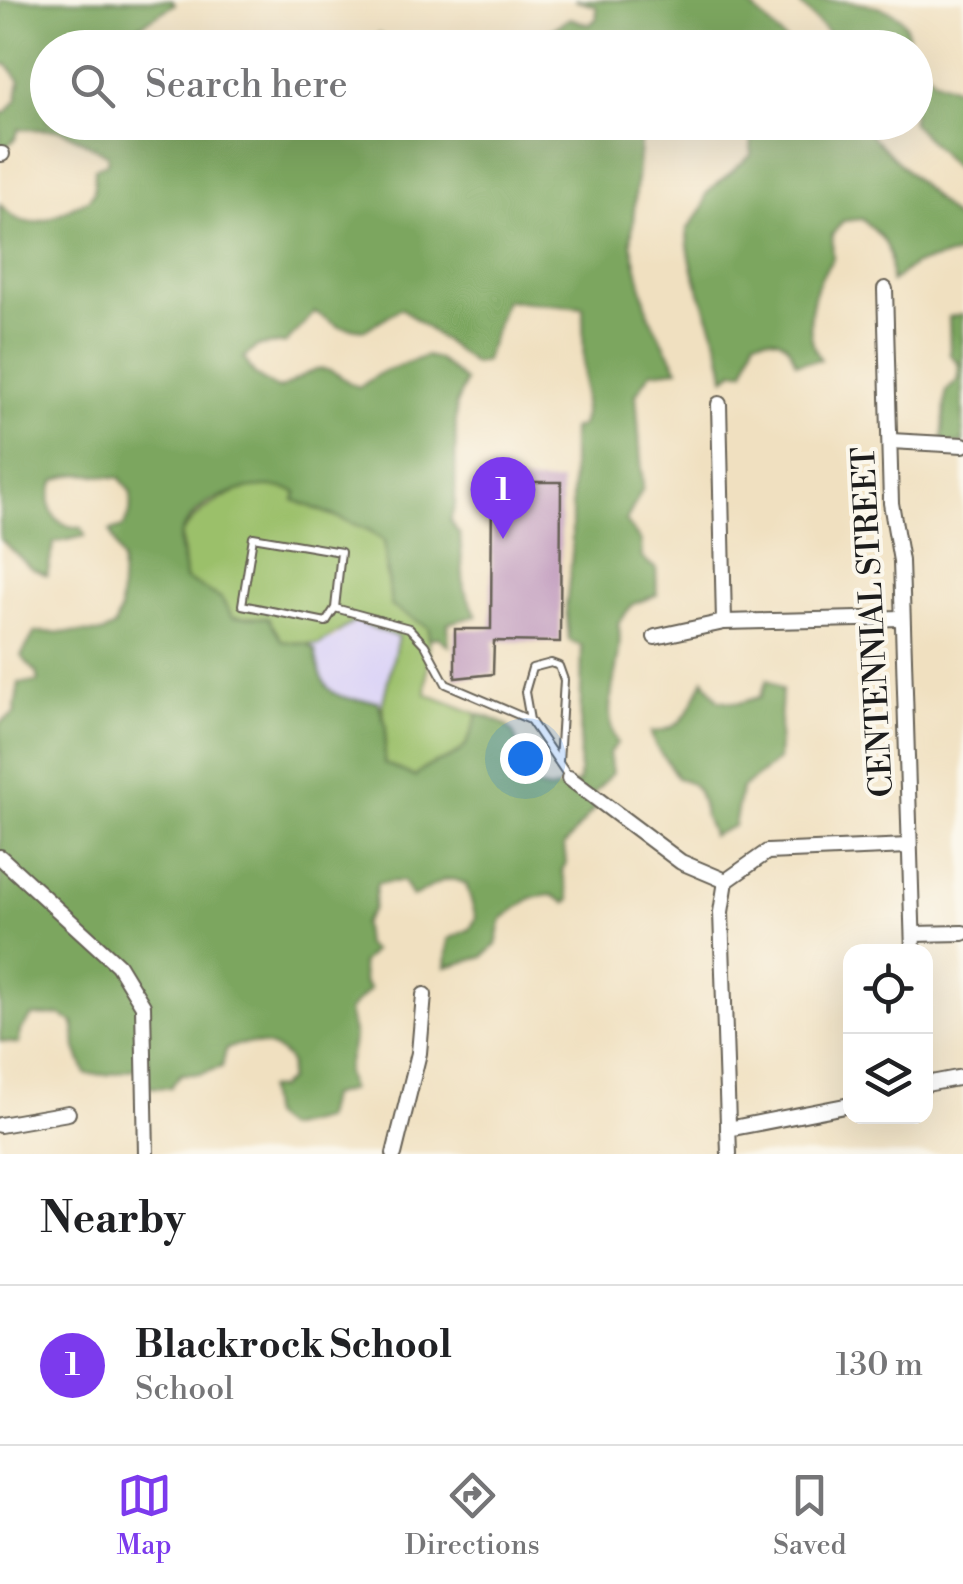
<!DOCTYPE html>
<style>
body{margin:0;font-family:"Libre Bodoni",serif;background:#f6f6f6;color:#202124}
.controls{position:absolute;right:30px;bottom:30px;display:grid;overflow:hidden;border-radius:20px;box-shadow:0 10px 40px #0002}
.controls button{width:90px;height:90px;display:grid;place-items:center;padding:0;border:0;border-bottom:2px solid #e0e0e0;background:#fff;color:#202124;font:50px sans-serif}
.you{position:absolute;left:525px;top:758px;width:35px;height:35px;margin:-25px;border:8px solid #fff;border-radius:50%;background:#1a73e8;box-shadow:0 0 0 15px #1a73e833}
.badge{display:grid;place-items:center;width:65px;height:65px;border-radius:50%;background:#7c3aed;color:#fff;font-size:32px;font-weight:700}
.pin{position:absolute;translate:-50% -82px;filter:drop-shadow(0 2px 5px #0008)}
.pin::after{content:'';position:absolute;top:52px;width:35px;height:30px;background:inherit;clip-path:polygon(0 0,100% 0,50% 100%)}
.list{margin:0;padding:0;list-style:none}
h2{display:flex;justify-content:space-between;align-items:center;height:130px;margin:0;padding:0 40px;font-size:42px}
h2 small{font-size:32px;font-weight:400;color:#757577}
.list li{display:grid;grid-template-columns:65px 1fr auto;gap:30px;align-items:center;box-sizing:border-box;height:160px;padding:0 40px;border-top:2px solid #e0e0e0}
.list b{display:block;font-size:38px;white-space:nowrap}
.list p{margin:0;font-size:32px;white-space:nowrap;color:#757577}
.list em{font-size:32px;font-style:normal;color:#757577}
.icon{flex:none;width:55px;height:55px;fill:none;stroke:currentColor;stroke-width:2;stroke-linecap:round;stroke-linejoin:round}
.map{position:relative;flex:none;width:963px;height:1154px;overflow:hidden}
.search{position:absolute;background:#fff;box-shadow:0 10px 40px #0002;left:30px;right:30px;top:30px;height:110px;display:flex;align-items:center;gap:25px;box-sizing:border-box;padding:0 35px;border-radius:55px;color:#757577;font-size:38px}
.sheet{height:290px;background:#fff}
nav{display:flex;justify-content:space-around;align-items:center;box-sizing:border-box;height:140px;border-top:2px solid #e0e0e0;background:#fff;font-size:28px;color:#757577}
nav a{display:grid;justify-items:center;gap:5px}
nav .on{color:#7c3aed}
.map>svg:first-child{display:block}
.built{fill:#ddd5f6}
.green{fill:#9bc06b;stroke:#5c6e44;stroke-width:2.5}
.forest{fill:#7ca65f;stroke:#4c613e;stroke-width:2.5;fill-rule:evenodd}
.building{fill:#c09abd}
.lines{fill:none;stroke-linecap:round;stroke-linejoin:round}
.lane-casing{stroke:#666155;stroke-width:10}
.street-casing{stroke:#666155;stroke-width:18}
.lane{stroke:#fff;stroke-width:6}
.street{stroke:#fff;stroke-width:14}
.labels{text-anchor:middle;stroke-width:8;stroke-linejoin:round;paint-order:stroke}
.street-label{font-size:32px;fill:#1c1c1c;stroke:#fbf7ec}
</style>
<div class="map">
<svg width="963" height="1154" viewBox="0 0 963 1154">
<rect width="100%" height="100%" fill="#fbf7ec"/>
<filter id="ink" filterUnits="userSpaceOnUse"><feTurbulence type="fractalNoise" baseFrequency=".01" numOctaves="2"/><feDisplacementMap in="SourceGraphic" scale="20" xChannelSelector="R" yChannelSelector="G"/><feConvolveMatrix kernelMatrix="1 2 1 2 8 2 1 2 1" color-interpolation-filters="sRGB"/></filter>
<filter id="wash" filterUnits="userSpaceOnUse"><feTurbulence type="fractalNoise" baseFrequency=".0048" numOctaves="4" result="noise"/><feDisplacementMap in="SourceGraphic" scale="40" xChannelSelector="R" yChannelSelector="G"/><feGaussianBlur stdDeviation="2.25" result="paint"/><feColorMatrix in="noise" values="0 0 0 0 0 0 0 0 0 0 0 0 0 0 0 0 0 1.4 0 .05"/><feComposite in="paint" operator="in"/></filter>
<g filter="url(#wash)">
<rect width="100%" height="100%" fill="#f0e0c0"/>
<!-- built -->
<polygon class="built" points="356,620 398,637 382,706 378,701 347,700 332,694 320,681 315,650 308,645 333,639"/>
<!-- green -->
<path class="green" d="M253 484 278 485 297 492 294 500 369 530 384 541 387 577 429 628 426 694 478 714C474 724 471 737 465 746 453 763 427 760 415 777L384 763 386 727 382 706 398 637 356 621 318 645 282 641 232 617 221 598 185 579 181 534C199 508 224 497 253 484Z"/>
<!-- forest -->
<g class="forest">
<path d="M0 0H171L175 4 133 30 132 41 138 47 48 48V122L642 123 631 243 649 316 678 369 651 372 636 394 643 488 626 521 641 542 642 558 656 569 657 595 633 604 618 623C627 659 597 706 617 743L609 753 612 773 593 794 599 803 564 846 566 863 562 870 570 900 566 903 552 895 531 898 502 919 496 945 483 957 446 967 448 939 470 929 476 918 466 884C440 871 433 890 412 897L403 881 377 883 373 909 363 924 365 945 373 951 361 964 364 983 370 989 348 1011 354 1037 346 1072 350 1090 329 1096 324 1119 285 1128 271 1117 267 1089 279 1088 288 1080 290 1063C279 1043 245 1038 226 1050L222 1067 200 1074H181L170 1088 148 1087 146 1066 106 1075 86 1074 76 1049 74 1023 59 1015 32 1016 20 1031 19 1044 0 1041V723L14 714 19 683 38 682 36 672 21 656 35 632 102 633 114 627 120 611 122 561 110 531 123 527 130 513 131 493 120 478C97 476 76 469 55 481 42 508 54 527 82 528L85 536 54 543 47 575 31 568 0 539V204C29 240 53 214 88 200L94 191 95 168 107 163 108 155 61 130 19 129 15 139 0 152V113H6L17 99 20 81 8 65 0 64ZM505 300 583 307 584 414 581 426 572 429V554L566 606 569 640 582 646 579 783 549 790 528 785C507 748 535 729 478 714 474 724 471 737 465 746 453 763 427 760 415 777L384 763 386 727 378 701C333 699 323 696 315 650L307 644 282 641 268 618 232 617 221 598 185 579C186 565 176 546 181 533 198 494 260 478 297 492L294 500 369 530 384 541 391 606 429 628V639L438 637 449 646 448 623 477 616 464 589 460 535 450 521 455 505 456 405 465 381 438 359 426 356 380 373 360 387C348 385 342 375 331 371 308 364 297 384 277 389L254 374 244 358 257 346 286 343 315 312 340 327 365 330 401 308 474 364 485 361Z"/>
<polygon points="574,0 745,0 792,47 363,47 379,34 401,47 418,36 432,43 465,46 481,39 542,36 570,18 589,25 597,18 596,6"/>
<path d="M796 0C828 0 892 0 905 24 908 31 908 40 910 47H842Z"/>
<polygon points="916,62 935,80 963,91 963,176 912,123"/>
<path d="M752 123H858L963 226V253L915 264 891 282C890 245 890 244 862 219L843 221 832 235 833 259C813 284 800 331 821 360L796 363C788 340 779 335 755 339L745 371H734L725 378C721 331 687 279 687 230L703 208 706 194 751 155Z"/>
<polygon points="963,314 963,444 942,444 946,391 959,379 958,362 950,355 949,317"/>
<path d="M704 679 718 700 739 703 760 697 767 680 782 690 778 760 741 789 734 826 712 836C711 827 706 822 704 814 700 794 699 783 677 778 670 761 653 750 651 732 686 730 690 707 704 679Z"/>
</g>
<g id="blocks">
<!-- building -->
<polygon class="building" points="492,482 561,482 560,642 494,641 493,674 455,678 455,629 491,629"/>
</g>
</g>
<g filter="url(#ink)">
<use href="#blocks" fill-opacity="0" stroke="#666155" stroke-width="2.5"/>
<g class="lines">
<defs>
<g id="lane">
<polyline points="335,608 341,552 253,537 242,605 326,622 335,608 409,628 425,645 446,684 530,720 568,776"/>
<polyline points="530,720 525,692 532,668 551,663 559,666 564,680 559,762"/>
</g>
<g id="street">
<polyline points="0,154 2,154"/>
<polyline points="885,289 891,503 901,561 913,952"/>
<polyline points="719,404 724,622"/>
<polyline points="891,441 963,445"/>
<polyline points="655,637 724,622 902,618"/>
<polyline points="569,778 681,862 726,881"/>
<polyline points="0,857 118,965 143,1006 146,1154"/>
<polyline points="913,934 963,933"/>
<polyline points="926,1084 963,1077"/>
<polyline points="0,1125 68,1113"/>
<polyline points="728,1129 850,1105"/>
<polyline points="394,1154 419,1053 424,995"/>
<polyline points="729,1154 721,912 726,881 767,852 909,846"/>
</g>
</defs>
<!-- lane casing -->
<use href="#lane" class="lane-casing"/>
<!-- street casing -->
<use href="#street" class="street-casing"/>
<!-- lane -->
<use href="#lane" class="lane"/>
<!-- street -->
<use href="#street" class="street"/>
</g>
</g>
<g class="labels">
<!-- street labels -->
<g class="street-label">
<text transform="translate(872 622) rotate(-93)" y="11">CENTENNIAL STREET</text>
</g>
</g>
</svg>
<div class="controls">
<button><svg class="icon" aria-label="locate" viewBox="0 0 24 24"><circle cx="12" cy="12" r="6"/><path d="M12 2v4M12 18v4M2 12h4M18 12h4"/></svg></button>
<button><svg class="icon" aria-label="layers" viewBox="0 0 24 24"><path d="M12 4l9 5-9 5-9-5zM3 14l9 5 9-5"/></svg></button>
</div>
<div class="you"></div>
<div class="pin badge" style="left:503px;top:539px">1</div>
<div class="search"><svg class="icon" aria-label="search" viewBox="0 0 24 24"><circle cx="10" cy="10" r="6"/><path d="M15 15l6 6"/></svg>Search here</div>
</div>
<section class="sheet">
<h2>Nearby<small></small></h2>
<ul class="list">
<li><span class="badge">1</span><div><b>Blackrock School</b><p>School</p></div><em>130 m</em></li>
</ul>
</section>
<nav>
<a class="on"><svg class="icon" aria-label="map" viewBox="0 0 24 24"><path d="M3 6l6-2 6 2 6-2v14l-6 2-6-2-6 2zM9 4v14M15 6v14"/></svg>Map</a>
<a><svg class="icon" aria-label="directions" viewBox="0 0 24 24"><path d="M12 3l9 9-9 9-9-9zM9 14v-3h6M13 9l2 2-2 2"/></svg>Directions</a>
<a><svg class="icon" aria-label="saved" viewBox="0 0 24 24"><path d="M7 4h10v16l-5-4-5 4z"/></svg>Saved</a>
</nav>
